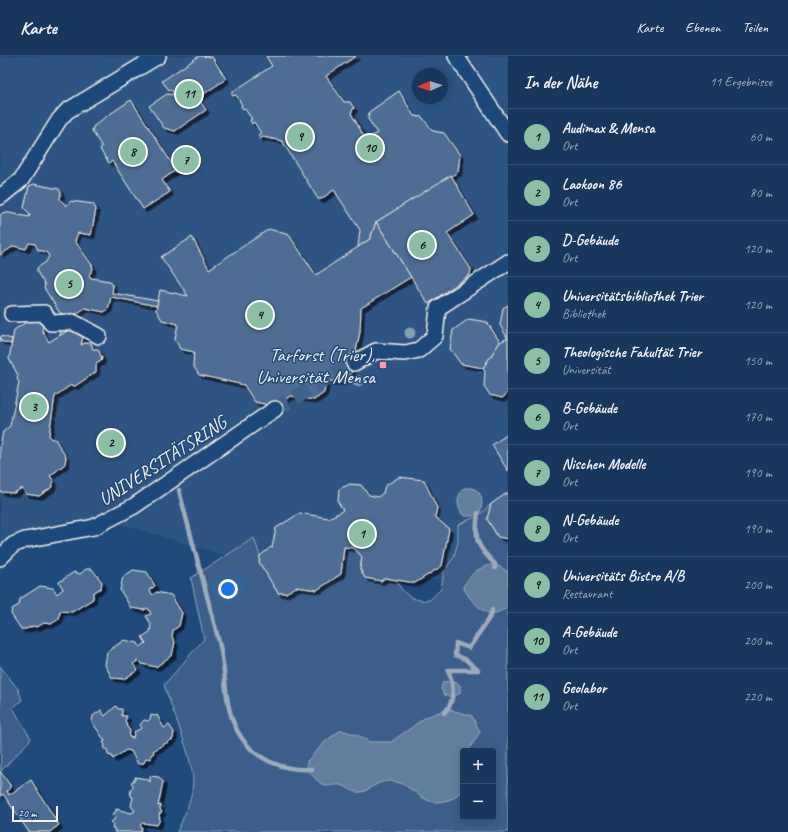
<!DOCTYPE html>
<html lang="de">
<meta charset="utf-8">
<style>
body{margin:0;font-family:Caveat,sans-serif;background:#244365;color:#f1f3f6}
.controls{position:absolute;right:12px;bottom:12px;display:grid;overflow:hidden;border-radius:4px;box-shadow:0 2px 10px #0003}
.controls button{width:36px;height:36px;display:grid;place-items:center;padding:0;border:0;border-bottom:1px solid #365272;background:#17385c;color:#f1f3f6;font:20px sans-serif}
.compass{position:absolute;left:412px;top:12px;width:36px;height:36px;border-radius:50%;background:#17385c;box-shadow:0 2px 10px #0003;rotate:267deg}
.scale{position:absolute;left:12px;bottom:10px;width:46px;box-sizing:border-box;padding-left:4px;border:2px solid #f4f1e8;border-top:0;font-size:11px;line-height:14px;white-space:nowrap;color:#f4f1e8;-webkit-text-stroke:3px #1f4a7a;paint-order:stroke}
.you{position:absolute;left:228px;top:533px;width:14px;height:14px;margin:-10px;border:3px solid #fff;border-radius:50%;background:#1a73e8;box-shadow:0 0 0 6px #1a73e833}
.badge{display:grid;place-items:center;width:26px;height:26px;border-radius:50%;background:#8abfa5;color:#111;font-size:13px;font-weight:700}
.pin{position:absolute;translate:-50% -50%;border:2px solid #fff;box-shadow:0 1px 4px #0006}
.list{margin:0;padding:0;list-style:none}
h2{display:flex;justify-content:space-between;align-items:center;height:52px;margin:0;padding:0 16px;font-size:17px}
h2 small{font-size:13px;font-weight:400;color:#9eacbb}
.list li{display:grid;grid-template-columns:26px 1fr auto;gap:12px;align-items:center;box-sizing:border-box;height:56px;padding:0 16px;border-top:1px solid #365272}
.list b{display:block;font-size:15px;white-space:nowrap}
.list p{margin:0;font-size:13px;white-space:nowrap;color:#9eacbb}
.list em{font-size:13px;font-style:normal;color:#9eacbb}
.map{position:relative;flex:none;width:508px;height:776px;overflow:hidden}
header{display:flex;align-items:center;gap:24px;box-sizing:border-box;height:56px;padding:0 20px;background:#17385c;border-bottom:1px solid #365272}
header strong{font-size:19px}
nav{display:flex;gap:22px;margin-inline-start:auto;font-size:14px}
main{display:flex}
aside{flex:1;background:#17385c}
.map>svg:first-child{display:block}
.built{fill:#2d5581;fill-rule:evenodd}
.green{fill:#3a5f88;stroke:#97a8b8;fill-rule:evenodd}
.water{fill:#627e9d;stroke:#9cacbb}
.lines{fill:none;stroke-linecap:round;stroke-linejoin:round}
.stream{stroke:#9cacbb;stroke-width:4.5}
.building{fill:#4d6e92;stroke:#f4f1e8;filter:url(#shadow)}
.minor-tunnel{stroke:#3f638a;stroke-width:15;stroke-dasharray:15 8;stroke-linecap:butt}
.minor-casing{stroke:#f4f1e8;stroke-width:18}
.minor{stroke:#1f4a7a;stroke-width:15}
.tree{fill:#8a9eb1}
.poi-dot{fill:#ff9aa2;stroke:#1f4a7a;stroke-width:1.5}
.labels{text-anchor:middle;stroke-width:3;stroke-linejoin:round;paint-order:stroke}
.poi-label{font-size:19px;fill:#f4f1e8;stroke:#1f4a7a;text-anchor:end}
.street-label{font-size:19px;fill:#f4f1e8;stroke:#1f4a7a}
</style>
<header>
<strong>Karte</strong>
<nav><a>Karte</a><a>Ebenen</a><a>Teilen</a></nav>
</header>
<main>
<div class="map">
<svg width="508" height="776" viewBox="0 0 508 776">
<defs>
<filter id="shadow"><feDropShadow dx="3.5" dy="3.5" stdDeviation="0" flood-color="#0009"/></filter>
</defs>
<rect width="100%" height="100%" fill="#1f4a7a"/>
<filter id="ink" filterUnits="userSpaceOnUse"><feTurbulence type="fractalNoise" baseFrequency=".025" numOctaves="2"/><feDisplacementMap in="SourceGraphic" scale="8" xChannelSelector="R" yChannelSelector="G"/><feConvolveMatrix kernelMatrix="1 2 1 2 8 2 1 2 1" color-interpolation-filters="sRGB"/></filter>
<g filter="url(#ink)">
<!-- built -->
<path class="built" d="M0 0H508V512L415 527 322 529 118 467 93 480 36 490 26 494 16 499 0 516ZM418 18H442V42H418Z"/>
<!-- green -->
<g class="green">
<path d="M491 448 487 463 498 481 508 483V776H177C184 760 192 744 193 726 194 705 171 651 164 629L204 583 191 522 254 482 260 500 259 506 278 537 296 531 317 534 341 518 344 491 354 492 362 501 360 513 365 522C377 524 387 522 399 524L398 528C405 540 415 546 430 544L441 533 444 515 454 501 458 485V469L479 459ZM463 695H493V761H463Z"/>
<polygon points="0,610 18,633 22,644 13,652 31,683 1,715"/>
</g>
<!-- water -->
<g class="water">
<path d="M464 432C480 430 485 442 480 456L472 460H464C456 452 456 440 464 432Z"/>
<path d="M495 508 508 516V552L491 559C478 552 470 544 463 531 472 516 479 511 495 508Z"/>
<polygon points="452,625 460,629 460,637 453,641 444,639 441,633 443,626"/>
<path d="M448 653 472 660 480 676 468 695H463C463 716 470 740 445 745 439 746 433 747 427 744 413 737 407 726 390 725 379 725 374 730 365 735 354 740 349 730 340 729 333 728 328 732 322 728 316 725 312 718 307 713V705L327 684 341 674 357 679 370 686H391L426 661Z"/>
</g>
<g class="lines">
<!-- stream -->
<g class="stream">
<path d="M179 434C192 486 207 538 220 590 227 621 223 654 241 681 257 705 285 715 312 713"/>
<path d="M478 457C474 483 476 490 495 508V512"/>
<path d="M444 657C456 645 454 629 448 614H478L465 603 455 599 456 587 469 592 491 559 492 554"/>
</g>
</g>
<!-- building -->
<g class="building">
<polygon points="199,0 212,1 226,23 198,42 206,54 175,75 164,72 149,50 167,38 173,39 173,35 169,34 162,25"/>
<polygon points="266,0 356,0 326,20 344,46 350,46 354,52 351,57 366,84 377,77 368,63 369,56 399,35 414,60 422,61 433,75 444,77 460,99 458,116 376,166 370,183 358,191 360,174 334,134 321,143 318,143 282,85 263,81 260,83 258,79 261,77 254,66 252,68 250,64 252,63 244,52 243,53 241,50 242,49 236,39 233,40 231,37 272,10"/>
<polygon points="131,44 176,114 162,124 170,136 143,153 112,105 109,107 104,100 100,93 102,91 92,75 93,71 104,62"/>
<polygon points="451,119 474,159 447,177 471,213 470,219 428,248 376,166"/>
<polygon points="34,128 59,133 61,137 60,143 66,150 71,145 93,148 96,153 91,179 78,177 75,185 92,209 93,213 89,219 91,222 110,225 113,230 112,237 158,245 157,250 111,241 108,253 104,256 85,252 75,259 69,259 66,276 60,280 64,258 60,257 44,232 45,229 37,216 37,212 46,206 49,200 46,196 38,194 35,188 29,187 26,193 14,190 0,199 0,159 4,156 29,161 30,158 24,152 29,130"/>
<polygon points="376,166 411,221 361,252 360,276 351,319 342,326 326,325 324,337 314,344 291,340 272,350 255,346 244,329 199,319 193,309 194,296 180,293 175,283 178,268 162,264 156,254 160,234 188,240 161,201 192,181 209,213 269,173 289,179 316,219 370,183"/>
<polygon points="508,249 508,283 500,269 503,252"/>
<polygon points="33,262 38,262 43,271 42,274 49,286 72,272 77,272 83,281 81,289 85,287 91,287 93,293 98,293 102,302 101,305 96,308 96,316 75,330 71,329 55,340 49,379 51,383 55,383 66,401 65,408 50,420 54,425 51,432 39,440 26,438 22,432 14,437 1,436 0,434 0,390 3,376 10,370 19,326 17,323 18,319 9,303 14,274"/>
<polygon points="469,263 487,266 500,286 483,312 461,308 450,293 453,274"/>
<polygon points="1,280 12,283 11,288 0,285"/>
<polygon points="506,283 508,283 508,337 502,342 490,339 484,330 485,316 483,312 500,286"/>
<polygon points="508,378 508,415 492,389"/>
<polygon points="399,421 424,424 437,452 435,461 449,473 442,510 415,527 385,522 381,525 365,522 360,513 362,501 354,492 344,491 341,518 317,534 296,531 286,537 278,537 259,506 260,500 271,491 272,492 276,472 300,457 328,462 339,457 343,454 338,446 339,433 350,428 361,429 369,439 378,441 383,437 385,430"/>
<polygon points="507,437 508,437 508,483 498,481 487,463 491,448"/>
<polygon points="86,513 92,513 102,526 101,532 93,537 93,543 72,556 60,555 59,563 51,568 44,567 37,571 33,570 26,573 21,573 11,558 12,553 19,549 20,543 40,530 53,532 57,538 63,533 59,526 74,516 80,518"/>
<polygon points="133,514 147,516 155,530 149,534 153,539 156,536 171,539 182,557 179,570 173,574 172,581 175,586 172,599 156,611 142,608 139,604 133,608 138,614 124,623 112,622 105,609 107,596 124,584 138,587 140,591 146,587 142,581 150,576 151,568 146,560 151,558 148,552 144,554 131,552 120,534 123,521"/>
<polygon points="116,650 118,653 122,653 122,660 127,660 125,665 127,667 126,669 130,675 129,681 133,682 134,676 142,672 140,669 144,664 148,665 150,663 151,659 155,660 157,659 164,672 169,669 174,676 173,683 153,695 154,697 151,699 151,703 146,702 144,707 138,708 131,695 126,694 113,703 112,700 108,699 107,693 104,693 105,689 103,686 105,685 92,666 93,660 101,654 105,660"/>
<polygon points="0,715 10,729 10,732 7,735 9,739 31,724 59,769 50,776 29,776 3,738 0,740"/>
<polygon points="150,720 159,721 163,726 158,750 161,749 160,753 162,756 159,758 160,764 157,769 143,767 140,769 142,772 141,776 114,776 115,773 112,772 113,769 111,766 114,764 115,761 112,758 116,756 116,753 131,757 135,755 131,750 133,741 131,740 130,734 133,732 133,729 131,726 135,724 135,721 147,723 150,726"/>
</g>
<g class="lines">
<!-- minor-tunnel -->
<polyline class="minor-tunnel" points="275,353 354,307"/>
<defs>
<g id="minor">
<polyline points="456,0 508,78"/>
<polyline points="0,141 21,124 59,64 67,55 158,0"/>
<polyline points="12,258 44,257 51,267 73,266 99,280"/>
<polyline points="354,307 376,295 405,297 419,294 435,280 438,252 508,206"/>
<polyline points="0,502 13,489 25,484 94,471 134,450 275,353"/>
</g>
</defs>
<!-- minor casing -->
<use href="#minor" class="minor-casing"/>
<!-- minor -->
<use href="#minor" class="minor"/>
</g>
<!-- trees -->
<g class="tree">
<circle cx="410" cy="277" r="5.5"/>
<circle cx="358" cy="325" r="5.5"/>
</g>
</g>
<!-- markers -->
<rect class="poi-dot" x="379" y="305" width="8" height="8" rx="2"/>
<g class="labels">
<!-- poi labels -->
<g class="poi-label">
<text x="375" y="305">Tarforst (Trier),<tspan x="375" dy="22">Universität Mensa</tspan></text>
</g>
<!-- street labels -->
<g class="street-label">
<text transform="translate(162 404) rotate(-33)" y="7">UNIVERSITÄTSRING</text>
</g>
</g>
</svg>
<div class="controls">
<button>+</button>
<button>−</button>
</div>
<svg class="compass" viewBox="-18 -18 36 36"><path d="M0-13l5 13h-10z" fill="#e53935"/><path d="M0 13l5-13h-10z" fill="#9eacbb"/></svg>
<div class="scale">20 m</div>
<div class="you"></div>
<div class="pin badge" style="left:362px;top:478px">1</div>
<div class="pin badge" style="left:111px;top:387px">2</div>
<div class="pin badge" style="left:34px;top:351px">3</div>
<div class="pin badge" style="left:260px;top:259px">4</div>
<div class="pin badge" style="left:69px;top:228px">5</div>
<div class="pin badge" style="left:422px;top:189px">6</div>
<div class="pin badge" style="left:186px;top:104px">7</div>
<div class="pin badge" style="left:133px;top:96px">8</div>
<div class="pin badge" style="left:300px;top:81px">9</div>
<div class="pin badge" style="left:370px;top:92px">10</div>
<div class="pin badge" style="left:189px;top:38px">11</div>
</div>
<aside>
<h2>In der Nähe<small>11 Ergebnisse</small></h2>
<ul class="list">
<li><span class="badge">1</span><div><b>Audimax &amp; Mensa</b><p>Ort</p></div><em>60 m</em></li>
<li><span class="badge">2</span><div><b>Laokoon 86</b><p>Ort</p></div><em>80 m</em></li>
<li><span class="badge">3</span><div><b>D-Gebäude</b><p>Ort</p></div><em>120 m</em></li>
<li><span class="badge">4</span><div><b>Universitätsbibliothek Trier</b><p>Bibliothek</p></div><em>120 m</em></li>
<li><span class="badge">5</span><div><b>Theologische Fakultät Trier</b><p>Universität</p></div><em>150 m</em></li>
<li><span class="badge">6</span><div><b>B-Gebäude</b><p>Ort</p></div><em>170 m</em></li>
<li><span class="badge">7</span><div><b>Nischen Modelle</b><p>Ort</p></div><em>190 m</em></li>
<li><span class="badge">8</span><div><b>N-Gebäude</b><p>Ort</p></div><em>190 m</em></li>
<li><span class="badge">9</span><div><b>Universitäts Bistro A/B</b><p>Restaurant</p></div><em>200 m</em></li>
<li><span class="badge">10</span><div><b>A-Gebäude</b><p>Ort</p></div><em>200 m</em></li>
<li><span class="badge">11</span><div><b>Geolabor</b><p>Ort</p></div><em>220 m</em></li>
</ul>
</aside>
</main>
